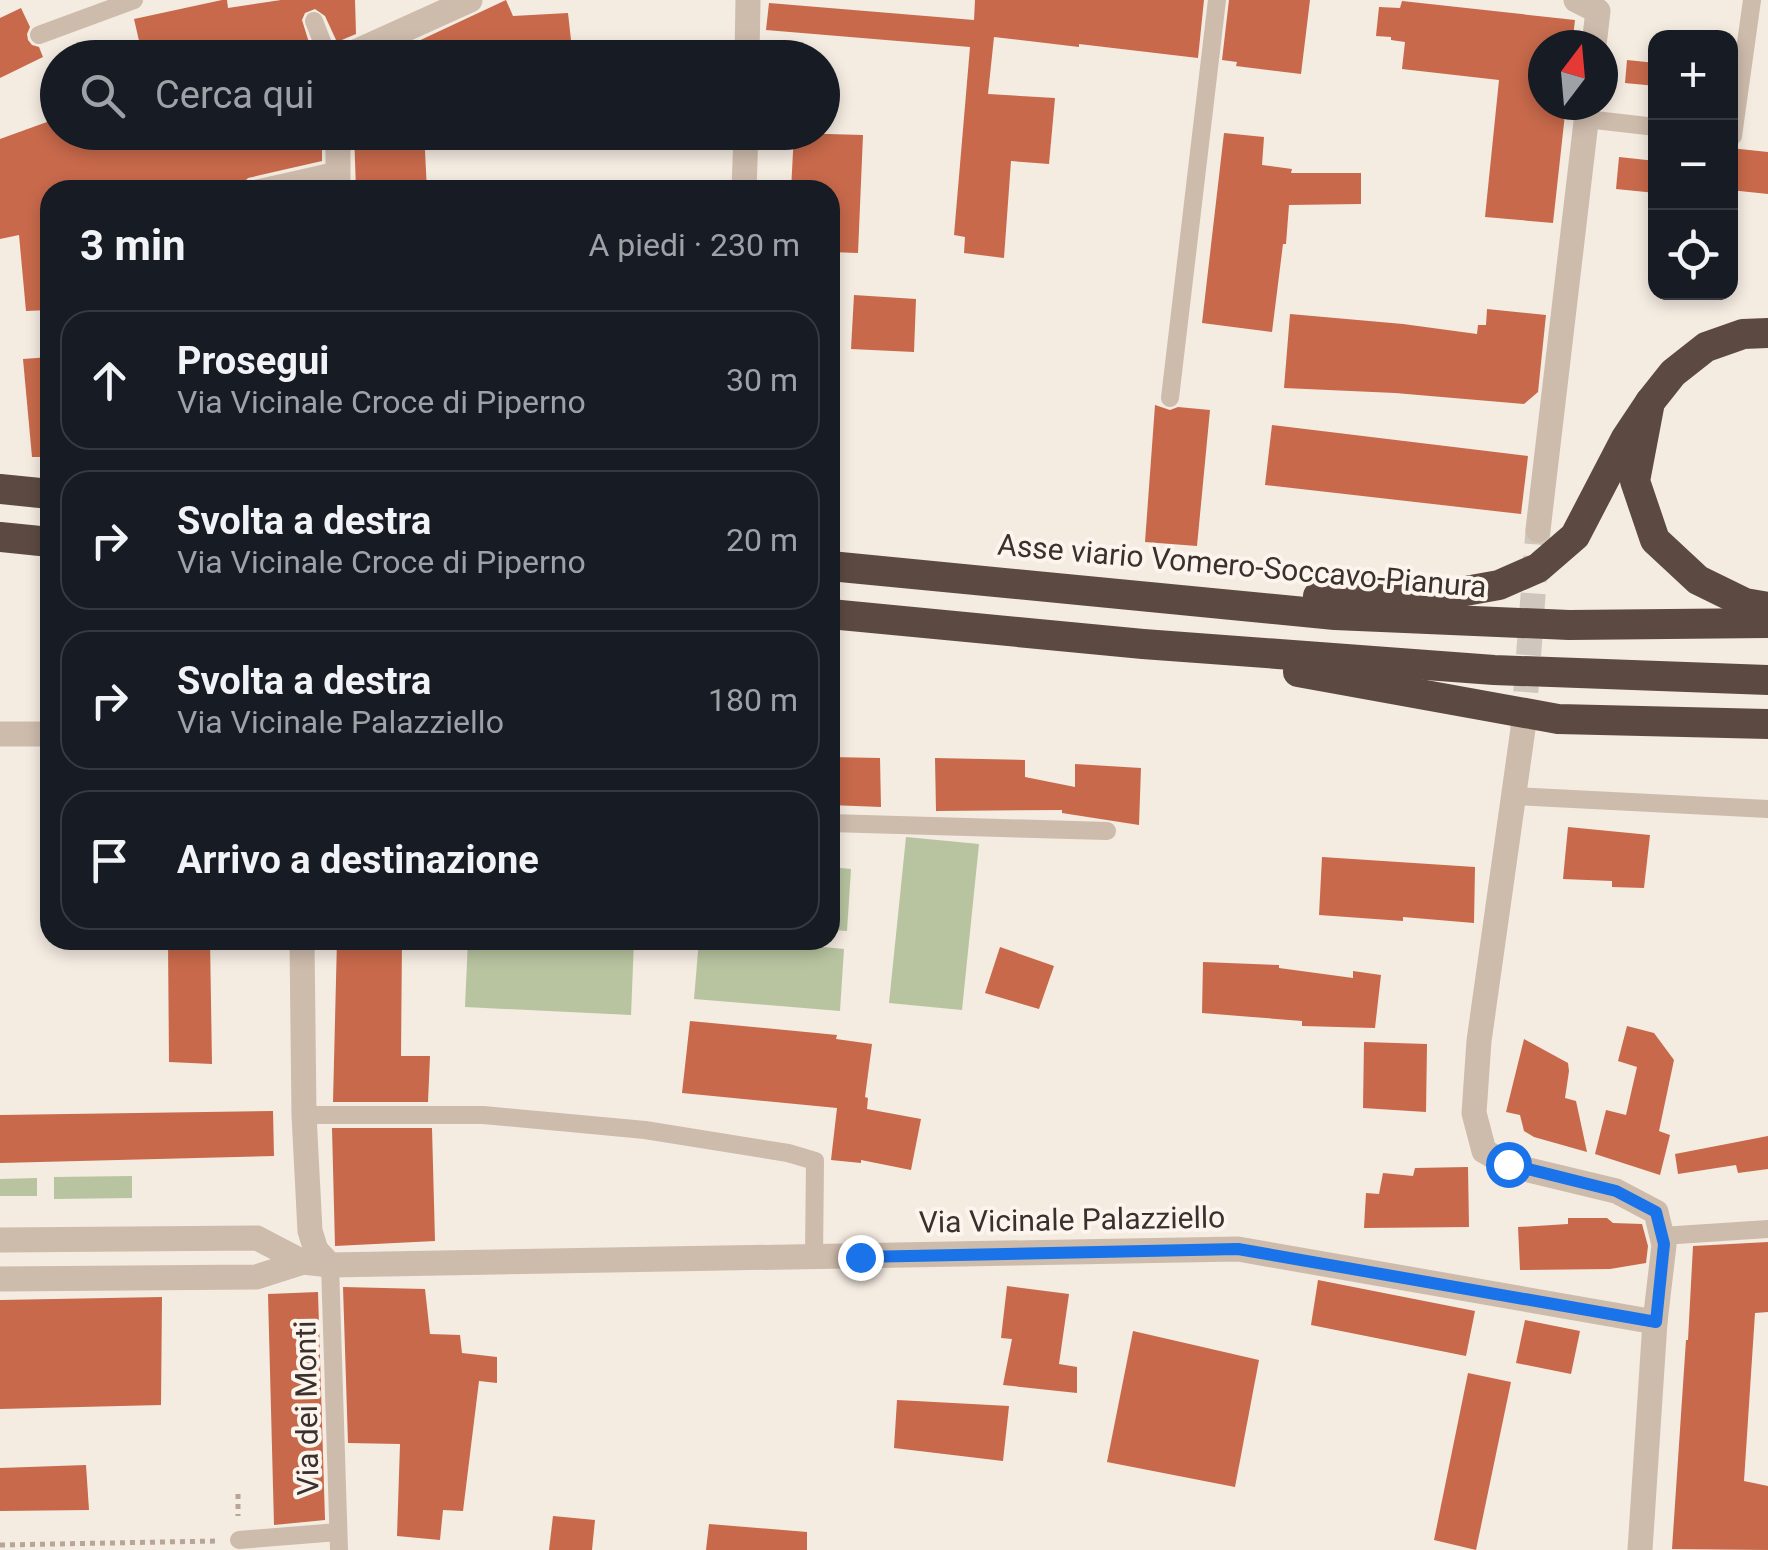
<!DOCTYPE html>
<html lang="it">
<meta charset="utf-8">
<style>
body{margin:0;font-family:Roboto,sans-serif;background:#242831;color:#f1f3f6}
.controls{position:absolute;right:30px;top:30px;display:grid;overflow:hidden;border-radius:20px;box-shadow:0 5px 15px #0003}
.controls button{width:90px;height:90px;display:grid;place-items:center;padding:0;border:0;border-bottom:2px solid #363941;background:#171b24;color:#f1f3f6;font:50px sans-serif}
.compass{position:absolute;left:1528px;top:30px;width:90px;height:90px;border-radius:50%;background:#171b24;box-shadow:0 5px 15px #0003;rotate:16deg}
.stop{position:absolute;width:30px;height:30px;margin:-22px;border:8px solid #1a73e8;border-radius:50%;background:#fff}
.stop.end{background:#1a73e8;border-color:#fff;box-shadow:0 2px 10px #0008}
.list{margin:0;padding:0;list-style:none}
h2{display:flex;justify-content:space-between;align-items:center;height:130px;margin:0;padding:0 40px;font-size:42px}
h2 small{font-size:32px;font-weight:400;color:#9ea1a6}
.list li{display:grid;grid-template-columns:65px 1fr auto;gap:30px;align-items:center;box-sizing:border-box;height:140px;margin:0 20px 20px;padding:0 20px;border:2px solid #363941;border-radius:30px}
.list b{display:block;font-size:38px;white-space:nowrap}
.list p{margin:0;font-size:32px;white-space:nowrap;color:#9ea1a6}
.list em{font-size:32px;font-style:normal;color:#9ea1a6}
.icon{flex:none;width:55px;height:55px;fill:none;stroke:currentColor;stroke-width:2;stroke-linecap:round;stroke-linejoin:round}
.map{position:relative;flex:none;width:1768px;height:1550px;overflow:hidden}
.search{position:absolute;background:#171b24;box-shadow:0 5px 15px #0003;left:40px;top:40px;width:800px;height:110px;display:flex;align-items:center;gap:25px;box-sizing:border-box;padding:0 35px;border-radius:55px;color:#9ea1a6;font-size:38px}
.panel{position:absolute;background:#171b24;box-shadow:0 5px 15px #0003;left:40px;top:180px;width:800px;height:770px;border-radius:30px}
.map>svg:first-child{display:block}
.green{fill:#b8c4a0}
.building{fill:#c8694b}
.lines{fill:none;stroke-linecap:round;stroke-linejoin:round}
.street-tunnel{stroke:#cfc6bd;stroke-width:25;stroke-dasharray:25 12;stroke-linecap:butt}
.path{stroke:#b9a596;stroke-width:5;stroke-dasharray:5 5;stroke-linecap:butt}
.lane{stroke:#cdbbac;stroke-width:18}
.street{stroke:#cdbbac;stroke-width:25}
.highway{stroke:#5c4a42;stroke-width:30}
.highway-bridge{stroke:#5c4a42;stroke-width:30}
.route{stroke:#1a73e8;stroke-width:12}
.labels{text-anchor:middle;stroke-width:8;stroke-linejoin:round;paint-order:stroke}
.street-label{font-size:30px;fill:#3b302b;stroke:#fbf5ee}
</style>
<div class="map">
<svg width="1768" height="1550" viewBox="0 0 1768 1550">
<rect width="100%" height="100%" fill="#f4ebe1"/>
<!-- green -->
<g class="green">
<polygon points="906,837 979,844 962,1010 889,1003"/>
<polygon points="830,867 851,869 847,931 830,930"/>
<polygon points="468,940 634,940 631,1015 465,1007"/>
<polygon points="699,940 753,940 844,949 840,1011 694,999"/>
<polygon points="132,1176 132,1198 54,1199 54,1177"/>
<polygon points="37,1178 37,1196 0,1196 0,1179"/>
</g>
<!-- building -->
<g class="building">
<polygon points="222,0 227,0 228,8 281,0 355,0 356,34 337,42 325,16 315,9 305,13 302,20 311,49 318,58 193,58 193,51 159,58 143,58 134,19"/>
<polygon points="506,0 513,16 568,13 573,58 382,58"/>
<polygon points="975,0 1204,0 1198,58 1079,44 1079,47 994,37 988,94 1055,98 1049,164 1011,161 1004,258 964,253 965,237 954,235 970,47 766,30 769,3 974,20"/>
<polygon points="1229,0 1310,0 1301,74 1236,66 1237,62 1222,60"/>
<polygon points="1402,1 1575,20 1572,45 1543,45 1543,105 1566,105 1553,223 1485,217 1499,80 1402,69 1405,42 1391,40 1391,37 1376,36 1379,7 1400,8"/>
<polygon points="21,8 30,27 27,34 28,40 32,45 39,47 43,57 0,78 0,18"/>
<polygon points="1627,60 1656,63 1656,86 1625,83"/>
<polygon points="58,118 58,132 322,132 322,161 248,178 239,187 223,190 50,190 50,310 26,311 19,235 0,239 0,139"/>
<polygon points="354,132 424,132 427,190 356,190"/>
<polygon points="794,133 863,135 858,253 830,252 830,190 791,190"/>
<polygon points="1224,133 1264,137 1262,165 1292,169 1291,173 1361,173 1361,204 1289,205 1286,244 1283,244 1272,332 1202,323"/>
<polygon points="1730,148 1768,152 1768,194 1730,190"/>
<polygon points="1619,157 1656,161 1656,193 1616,189"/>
<polygon points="854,295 916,299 914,352 851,349"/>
<polygon points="1487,309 1546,315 1538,392 1524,404 1395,393 1284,388 1290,314 1403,324 1477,334 1478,325 1486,325"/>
<polygon points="50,357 50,457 32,457 23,359"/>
<polygon points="1155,405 1170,410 1178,407 1210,410 1197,546 1145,542"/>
<polygon points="1272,425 1528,456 1521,514 1265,485"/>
<polygon points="830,757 880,758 881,807 830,805"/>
<polygon points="935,758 1025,760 1025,777 1075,787 1075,764 1141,768 1139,825 1062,813 1062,810 936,811"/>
<polygon points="1568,827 1650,835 1644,888 1612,887 1612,881 1563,879"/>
<polygon points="1322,857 1475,867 1474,923 1403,917 1403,921 1319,915"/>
<polygon points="168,940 210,940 212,1064 169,1062"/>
<polygon points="337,940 402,940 401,1056 430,1056 428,1102 333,1102"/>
<polygon points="1000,947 1054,966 1039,1009 985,993"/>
<polygon points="1203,962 1279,965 1279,968 1353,978 1353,971 1381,975 1375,1028 1302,1026 1302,1021 1202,1013"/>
<polygon points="690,1021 837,1035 836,1039 872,1044 865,1097 868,1098 867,1109 921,1119 911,1170 861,1160 861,1163 831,1160 837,1108 682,1093"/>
<polygon points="1627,1026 1654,1033 1674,1060 1659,1131 1670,1135 1660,1175 1595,1154 1606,1110 1626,1115 1637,1067 1618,1061"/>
<polygon points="1524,1039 1568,1063 1569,1071 1565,1098 1576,1101 1587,1152 1534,1137 1524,1131 1520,1115 1506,1112"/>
<polygon points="1364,1042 1427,1044 1426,1112 1363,1108"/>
<polygon points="273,1111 274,1156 0,1163 0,1115"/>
<polygon points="332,1128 432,1128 435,1241 335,1246"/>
<polygon points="1768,1136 1768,1169 1738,1173 1736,1165 1678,1174 1675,1154"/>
<polygon points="1468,1167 1469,1227 1364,1228 1366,1193 1379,1194 1383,1173 1413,1176 1415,1168"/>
<polygon points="1568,1218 1607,1218 1613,1223 1642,1224 1648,1246 1646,1263 1610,1269 1520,1270 1518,1227 1568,1224"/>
<polygon points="1768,1242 1768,1312 1755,1313 1744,1481 1768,1486 1768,1550 1672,1549 1686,1340 1688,1340 1693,1246"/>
<polygon points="1318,1280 1475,1311 1466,1356 1311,1325"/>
<polygon points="1007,1286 1069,1294 1059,1364 1077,1367 1077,1393 1003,1385 1012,1339 1001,1338"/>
<polygon points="343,1287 425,1289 430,1334 460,1335 462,1353 497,1357 497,1383 479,1381 463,1511 443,1510 440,1540 397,1536 400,1444 348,1443"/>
<polygon points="318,1292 325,1520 274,1525 268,1294"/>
<polygon points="162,1297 161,1405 0,1409 0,1300"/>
<polygon points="1525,1320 1580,1331 1571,1374 1516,1363"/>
<polygon points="1133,1331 1259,1360 1235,1487 1107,1462"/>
<polygon points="1468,1373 1511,1382 1476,1550 1434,1540"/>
<polygon points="897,1400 1009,1406 1003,1461 894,1448"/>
<polygon points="86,1465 89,1510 0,1511 0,1468"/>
<polygon points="553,1516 595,1520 592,1550 549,1550"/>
<polygon points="709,1524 807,1532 807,1550 706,1550"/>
</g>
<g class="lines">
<!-- street-tunnel -->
<polyline class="street-tunnel" points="1523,729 1538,530"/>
<!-- path -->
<g class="path">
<polyline points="238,1494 238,1516"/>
<polyline points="0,1545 217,1541"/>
</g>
<!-- lane -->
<g class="lane">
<polyline points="314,21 323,44 334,58"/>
<polyline points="39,35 134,0"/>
<polyline points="1586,119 1656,127"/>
<polyline points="1730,136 1733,136 1752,0"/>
<polyline points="251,190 339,170"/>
<polyline points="1170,398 1217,0"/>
<polyline points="1514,796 1768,809"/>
<polyline points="830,823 1107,831"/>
<polyline points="304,1115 483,1115 645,1130 788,1153 815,1161 814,1257"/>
<polyline points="1662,1236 1768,1229"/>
<polyline points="330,1265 339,1550"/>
<polyline points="239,1540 338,1532"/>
</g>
<!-- street -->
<g class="street">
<polyline points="1576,0 1598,11 1594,45"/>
<polyline points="342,58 470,0"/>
<polyline points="747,58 748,0"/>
<polyline points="338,132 338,190"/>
<polyline points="744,190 746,132"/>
<polyline points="1538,530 1588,105"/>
<polyline points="1523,729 1479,1041 1474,1113 1484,1151 1508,1165 1616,1191 1656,1212 1664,1245 1655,1322 1640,1550"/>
<polyline points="0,734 50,734"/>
<polyline points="302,940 304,1115 310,1231 316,1250 330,1265"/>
<polyline points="0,1240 257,1238 303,1262 330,1265 1238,1249 1655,1322"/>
<polyline points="0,1279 256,1277 303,1262"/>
</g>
<!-- highway -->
<g class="highway">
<polyline points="1768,333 1743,334 1706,347 1673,373 1650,402 1635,481 1655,540 1698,580 1745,603 1768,607"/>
<polyline points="0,489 50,494"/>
<polyline points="0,537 50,542"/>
</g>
<!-- highway-bridge -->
<g class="highway-bridge">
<polyline points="830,566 1335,615 1569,625 1768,623"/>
<polyline points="1318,596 1460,592 1499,585 1538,568 1575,536 1626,438 1650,402"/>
<polyline points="830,614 1143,644 1494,670 1768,680"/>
<polyline points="1298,672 1558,719 1768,724"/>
</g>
</g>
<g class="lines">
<!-- route -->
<polyline class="route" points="860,1257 1238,1249 1656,1322 1664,1244 1656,1212 1616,1191 1508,1164"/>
</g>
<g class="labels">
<!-- street labels -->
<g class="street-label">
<text transform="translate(1242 566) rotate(5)" y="10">Asse viario Vomero-Soccavo-Pianura</text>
<text transform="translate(1072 1220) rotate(-1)" y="10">Via Vicinale Palazziello</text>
<text transform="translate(307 1408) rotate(-91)" y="10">Via dei Monti</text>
</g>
</g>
</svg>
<div class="controls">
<button>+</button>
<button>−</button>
<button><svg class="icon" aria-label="locate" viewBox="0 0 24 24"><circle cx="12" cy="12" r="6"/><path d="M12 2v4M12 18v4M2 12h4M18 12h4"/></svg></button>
</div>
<svg class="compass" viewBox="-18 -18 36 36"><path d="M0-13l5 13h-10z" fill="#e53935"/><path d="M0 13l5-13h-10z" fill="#9ea1a6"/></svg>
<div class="stop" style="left:1508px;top:1164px"></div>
<div class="stop end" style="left:860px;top:1257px"></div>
<div class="search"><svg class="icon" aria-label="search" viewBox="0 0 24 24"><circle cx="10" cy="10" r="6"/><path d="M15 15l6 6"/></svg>Cerca qui</div>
<section class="panel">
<h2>3 min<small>A piedi · 230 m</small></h2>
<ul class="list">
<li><svg class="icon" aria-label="ahead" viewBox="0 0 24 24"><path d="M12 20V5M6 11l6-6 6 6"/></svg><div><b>Prosegui</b><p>Via Vicinale Croce di Piperno</p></div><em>30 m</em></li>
<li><svg class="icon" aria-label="right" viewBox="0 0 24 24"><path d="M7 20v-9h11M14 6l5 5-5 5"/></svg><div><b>Svolta a destra</b><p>Via Vicinale Croce di Piperno</p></div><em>20 m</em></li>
<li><svg class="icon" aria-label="right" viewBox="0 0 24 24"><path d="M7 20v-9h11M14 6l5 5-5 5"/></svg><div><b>Svolta a destra</b><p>Via Vicinale Palazziello</p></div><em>180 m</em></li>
<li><svg class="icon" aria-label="arrive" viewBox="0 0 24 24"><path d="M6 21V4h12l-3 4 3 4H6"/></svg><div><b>Arrivo a destinazione</b></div></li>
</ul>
</section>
</div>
